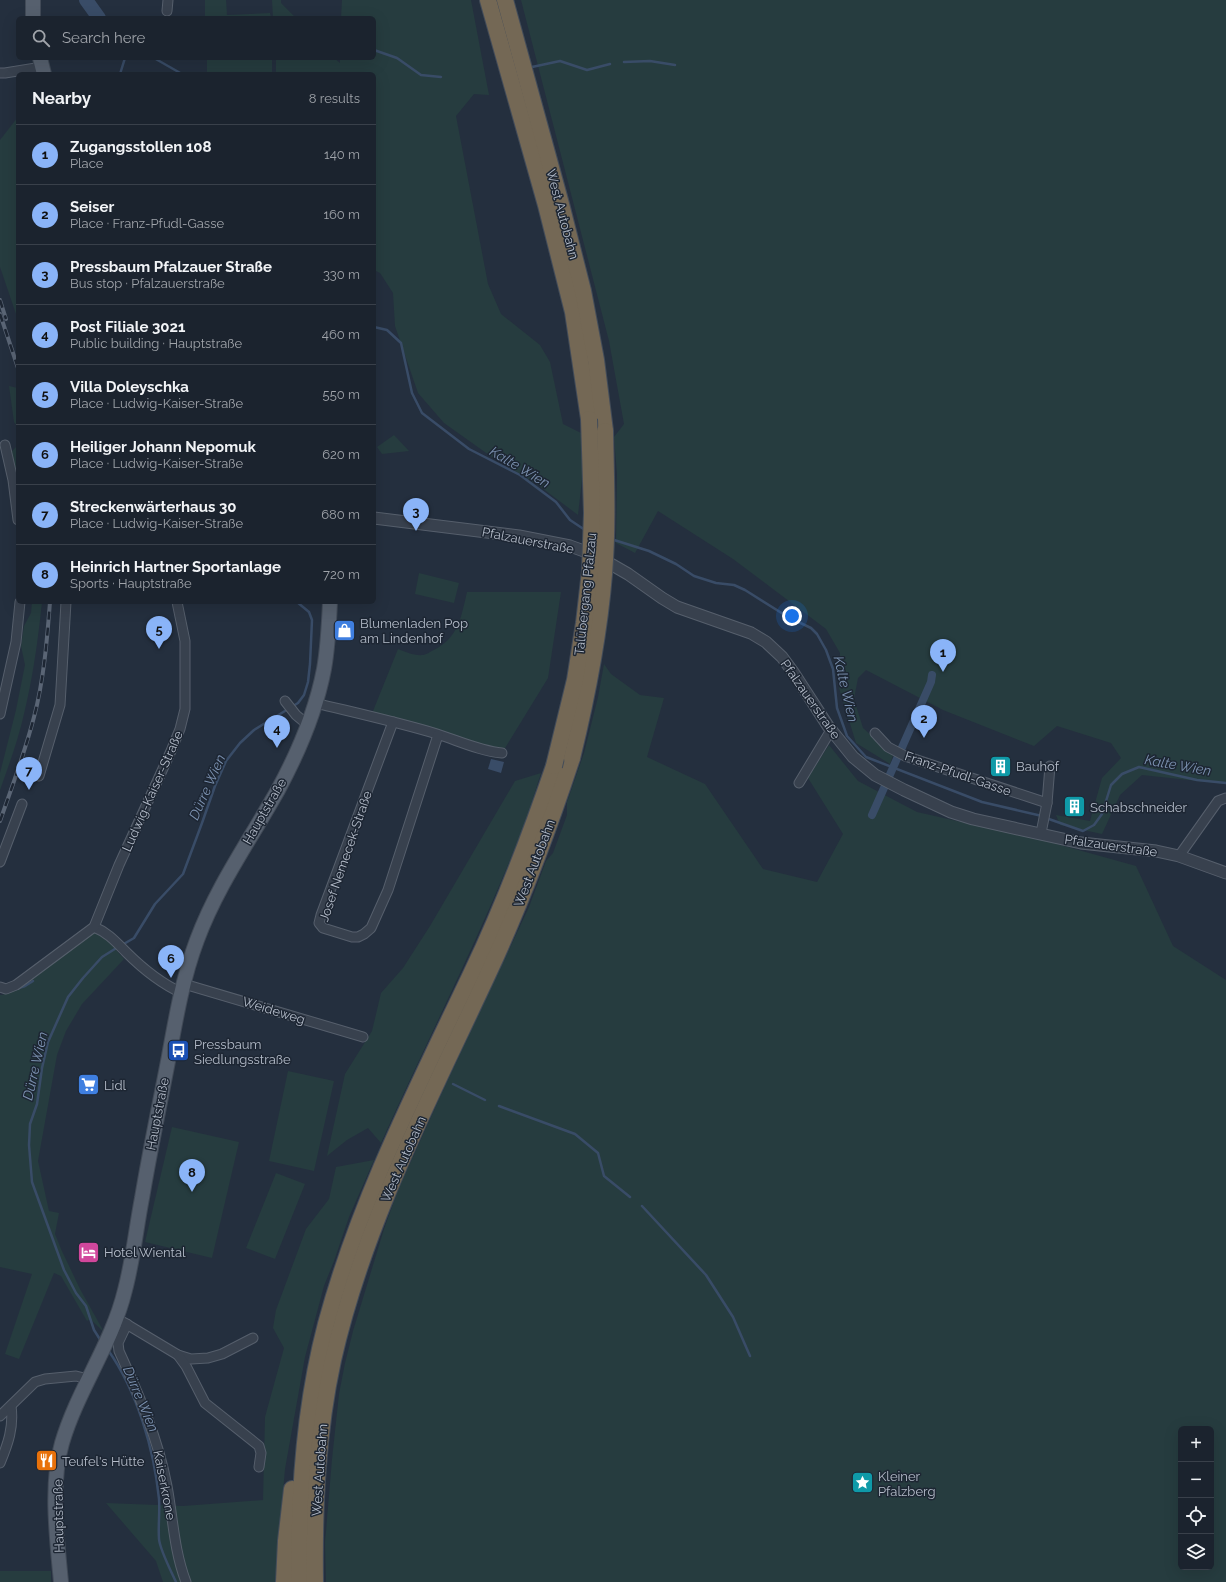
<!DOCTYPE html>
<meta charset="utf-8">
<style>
body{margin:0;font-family:Raleway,sans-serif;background:#282f3a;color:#f1f3f6}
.controls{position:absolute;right:12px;bottom:12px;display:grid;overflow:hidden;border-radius:6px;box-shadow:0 4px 16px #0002}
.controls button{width:36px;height:36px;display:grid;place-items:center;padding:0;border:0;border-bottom:1px solid #39404a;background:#1b232e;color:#f1f3f6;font:20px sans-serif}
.you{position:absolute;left:792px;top:616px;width:14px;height:14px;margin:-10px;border:3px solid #fff;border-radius:50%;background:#1a73e8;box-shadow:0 0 0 6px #1a73e833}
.badge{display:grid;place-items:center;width:26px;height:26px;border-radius:50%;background:#8ab4f8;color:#111;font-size:13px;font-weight:700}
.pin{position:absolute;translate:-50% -33px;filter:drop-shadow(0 1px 2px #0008)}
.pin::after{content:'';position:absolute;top:21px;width:14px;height:12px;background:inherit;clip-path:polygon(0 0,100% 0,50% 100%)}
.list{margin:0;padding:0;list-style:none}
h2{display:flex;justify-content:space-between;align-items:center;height:52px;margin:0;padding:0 16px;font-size:17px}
h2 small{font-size:13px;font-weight:400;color:#a0a4aa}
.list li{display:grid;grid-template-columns:26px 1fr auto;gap:12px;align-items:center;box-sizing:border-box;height:60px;padding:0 16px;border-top:1px solid #39404a}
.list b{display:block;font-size:15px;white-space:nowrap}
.list p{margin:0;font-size:13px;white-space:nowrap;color:#a0a4aa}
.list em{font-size:13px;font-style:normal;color:#a0a4aa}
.icon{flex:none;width:22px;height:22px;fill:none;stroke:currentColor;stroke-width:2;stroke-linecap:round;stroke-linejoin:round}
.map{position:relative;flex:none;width:1226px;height:1582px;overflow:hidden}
.search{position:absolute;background:#1b232e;box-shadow:0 4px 16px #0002;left:16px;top:16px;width:360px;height:44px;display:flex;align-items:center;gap:10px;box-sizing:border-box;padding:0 14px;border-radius:6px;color:#a0a4aa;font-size:15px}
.panel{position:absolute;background:#1b232e;box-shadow:0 4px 16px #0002;left:16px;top:72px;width:360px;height:532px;border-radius:6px}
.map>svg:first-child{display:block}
.green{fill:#263c3f;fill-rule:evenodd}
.water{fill:#394c67}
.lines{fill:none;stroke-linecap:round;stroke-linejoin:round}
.stream{stroke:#394c67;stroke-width:2.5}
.canal{stroke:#394c67;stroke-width:8}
.river{stroke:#394c67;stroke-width:14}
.minor-casing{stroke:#565f6c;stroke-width:11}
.tertiary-casing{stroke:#565f6c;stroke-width:13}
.primary-casing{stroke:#414a57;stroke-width:16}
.motorway-casing{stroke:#434c59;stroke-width:18}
.minor{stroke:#38414e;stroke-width:9}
.tertiary{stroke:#38414e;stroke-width:11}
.primary{stroke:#56606e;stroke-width:14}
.motorway{stroke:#746855;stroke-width:16}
.rail-casing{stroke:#5a6575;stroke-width:4}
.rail{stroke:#1d2633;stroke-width:2.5;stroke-dasharray:8;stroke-linecap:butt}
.motorway-bridge-casing{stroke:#434c59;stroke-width:18;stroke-linecap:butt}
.motorway-bridge{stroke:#746855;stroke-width:16}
.labels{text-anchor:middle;stroke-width:3;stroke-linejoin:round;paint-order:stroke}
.street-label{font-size:13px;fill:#b4bcc9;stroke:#1d2633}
.poi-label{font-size:13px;fill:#b4bcc9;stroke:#1d2633;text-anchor:start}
.water-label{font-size:14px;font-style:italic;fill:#7c92b1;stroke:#1d2633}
</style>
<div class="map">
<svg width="1226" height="1582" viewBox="0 0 1226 1582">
<rect width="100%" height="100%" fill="#242f3e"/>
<!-- green -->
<g class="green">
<polygon points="205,0 226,0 227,15 270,13 271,18 205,18"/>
<polygon points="272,0 281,0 281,3 296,18 273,18"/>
<polygon points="342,0 471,0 489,95 474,94 456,116 488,284 501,314 540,345 550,362 563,424 581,433 583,471 578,515 538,485 489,455 444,423 418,393 395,326 393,293 380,273 374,270 374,74 276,74 276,58 334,58 340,63 340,58 374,58 374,18 341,18"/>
<polygon points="521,0 1226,0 1226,784 1142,775 1120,795 1102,834 1060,825 1056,815 1090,821 1102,778 1121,758 1111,743 1057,726 1034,746 943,710 866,670 858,678 854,699 863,728 893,755 890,764 856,743 839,688 840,653 826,629 733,559 658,511 635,553 616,543 617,474 614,437 624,424 609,341"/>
<polygon points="207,58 272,58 272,73 207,74"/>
<polygon points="18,117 18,320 0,267 0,140"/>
<polygon points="9,386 18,388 18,428 14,422"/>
<polygon points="18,429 18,483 11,452 16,447"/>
<polygon points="394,435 409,451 382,454 377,447"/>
<polygon points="419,573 459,583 454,603 415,594"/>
<path d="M467 592H561L548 678 502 753 371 716 398 649C405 652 415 656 423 655 426 655 431 651 434 650 459 637 461 617 467 592Z"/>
<path d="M32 602H42C38 640 33 677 24 714 18 740 9 765 0 790V773L16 710 25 665 21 646 24 626 31 613Z"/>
<path d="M604 664 611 674 640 695 664 698 647 757 705 784 763 869 817 882 843 834 808 778 829 745 858 781 917 812 1046 841 1136 866 1173 946 1226 980V1582H326L325 1543 332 1459 339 1394 345 1363 353 1331 384 1229 398 1190 444 1088 529 907 546 861 553 853 567 815V802L584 753 598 697ZM1181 1429H1211V1567H1181Z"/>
<path d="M541 773C535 791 530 810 523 828 481 935 428 1038 381 1143L368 1128 347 1140 327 1156 345 1074 372 1031 381 993 403 968 430 926 515 781Z"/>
<polygon points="94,932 109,942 124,959 82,1004 66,1031 57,1055 38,1161 49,1211 59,1213 55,1234 61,1249 80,1289 104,1332 90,1319 87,1321 61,1276 54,1273 19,1359 5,1354 32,1274 0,1267 0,995 2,995 21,988"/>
<polygon points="288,1071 334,1081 314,1171 269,1161"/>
<polygon points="172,1127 239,1142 212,1258 145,1242"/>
<polygon points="374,1160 349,1217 334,1261 324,1286 305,1357 285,1469 275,1582 163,1582 156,1561 106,1503 183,1506 263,1500 265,1417 284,1348 273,1328 276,1310 306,1229 329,1199 336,1167"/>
<polygon points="276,1173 305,1184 275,1259 246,1248"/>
<rect x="0" y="1571" width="51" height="11"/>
</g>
<!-- water -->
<polygon class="water" points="491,759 504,762 501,773 488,769"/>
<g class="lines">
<!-- stream -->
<g class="stream">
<polyline points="374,50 397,58 421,75 441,77"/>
<polyline points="154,58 182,74"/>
<polyline points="624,62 650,61 675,65"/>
<polyline points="532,67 560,61 587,70 610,64"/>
<polyline points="120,74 125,58"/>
<polyline points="374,327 387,330 401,343 412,393 422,413 469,449 520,475 556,502 570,520 585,530"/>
<polyline points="611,539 649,551 676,564 694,576 716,583 734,585 745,590 788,617 811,628 817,634 826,650 833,669 837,708 847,736 866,757 982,802 1042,816"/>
<polyline points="1046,818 1083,831 1094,825 1102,814 1111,785 1122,774 1139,767 1197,780 1226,783"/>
<polyline points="122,945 134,938 155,904 183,874 202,823 215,786 226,761 240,743 254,730 298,703 304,695 308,682 310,664 312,620 309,612 297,602"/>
<polyline points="16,989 25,986 33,981"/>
<polyline points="453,1084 485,1100"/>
<polyline points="499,1106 575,1134 598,1153 604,1176 630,1197"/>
<polyline points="642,1206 706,1275 733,1317 750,1356"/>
<polyline points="101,1341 94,1330 86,1306 76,1293 64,1270 32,1182 29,1145 30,1124 37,1104 42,1068 48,1042 68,997 83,978 102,957 118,947"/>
<path d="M108 1350C137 1391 154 1449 159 1499 160 1513 158 1526 159 1539 160 1550 171 1571 176 1582"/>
</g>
<!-- canal -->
<polyline class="canal" points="872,815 931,682 932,675"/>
<!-- river -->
<polyline class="river" points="86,0 99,18"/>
<defs>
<g id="minor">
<polyline points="167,11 168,0"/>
<polyline points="0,73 5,73 42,67"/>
<polyline points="5,445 13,480 18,520"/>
<polyline points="285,701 296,715 308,725"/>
<path d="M315 703C356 713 397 722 437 734 459 741 480 751 502 753"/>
<polyline points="0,714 16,642 20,602"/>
<polyline points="393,722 321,915 319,923 323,928 352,937 358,937 364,934 371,928 388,890 438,735"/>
<polyline points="875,733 888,747 905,756 1047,803"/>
<polyline points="39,776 60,705 66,602"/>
<polyline points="799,783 831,730"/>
<polyline points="1041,833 1047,803 1050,766"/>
<polyline points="1179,856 1218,801 1226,798"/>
<polyline points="0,862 22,804"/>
<path d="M94 927C107 932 116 942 126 952 142 968 160 983 182 993"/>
<polyline points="184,984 363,1037"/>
<polyline points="0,987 6,989 16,985 94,927 119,865 171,751 180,729 185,709 185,641 177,602"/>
<polyline points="123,1322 178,1355 191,1359 208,1358 222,1354 253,1338"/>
<path d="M127 1324 118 1343 119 1351C139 1395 158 1438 167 1486 173 1518 174 1551 186 1582"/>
<polyline points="178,1355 186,1366 205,1403 259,1446 261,1453 259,1467"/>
<polyline points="0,1416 35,1382 45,1379 76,1376 88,1379"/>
<path d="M0 1463C8 1444 14 1427 11 1406"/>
</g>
<polyline id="tertiary" points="374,518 519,536 570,546 595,555 628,574 662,598 677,607 751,633 766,642 782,657 793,672 828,726 853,757 875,775 904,790 951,812 973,819 1081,843 1156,851 1179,856 1226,873"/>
<g id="primary">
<polyline points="33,0 33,18"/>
<polyline points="40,58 44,74"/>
<path d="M61 1582C57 1540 50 1484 62 1443 78 1389 112 1344 125 1290 133 1260 136 1229 142 1198 150 1150 160 1103 169 1056 176 1017 183 977 197 940 217 886 250 840 278 790 298 753 316 711 324 669 328 647 329 624 330 602"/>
</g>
<g id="motorway">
<polyline points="488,0 546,205 573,312 589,419"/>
<polyline points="505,0 561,204 583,291 596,360 605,431"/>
<polyline points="284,1582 286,1541 292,1489"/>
<path d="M300 1582C298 1495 304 1408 326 1324 359 1201 418 1086 472 972 504 905 530 836 554 766"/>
<path d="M315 1582C314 1507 317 1433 333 1360 364 1223 430 1099 488 974 521 903 548 831 572 758"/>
</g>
</defs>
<!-- minor casing -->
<use href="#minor" class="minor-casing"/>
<!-- tertiary casing -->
<use href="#tertiary" class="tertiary-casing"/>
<!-- primary casing -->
<use href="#primary" class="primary-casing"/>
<!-- motorway casing -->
<use href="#motorway" class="motorway-casing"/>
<!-- minor -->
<use href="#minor" class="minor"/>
<!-- tertiary -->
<use href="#tertiary" class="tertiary"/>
<!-- primary -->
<use href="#primary" class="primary"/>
<!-- motorway -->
<use href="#motorway" class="motorway"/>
<defs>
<g id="rail">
<polyline points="0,300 6,319"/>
<polyline points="0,314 18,368"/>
<path d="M0 821C12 787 25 752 34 717 44 679 47 640 50 602"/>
</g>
</defs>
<!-- rail casing -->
<use href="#rail" class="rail-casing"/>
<!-- rail -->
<use href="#rail" class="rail"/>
<defs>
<g id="motorway-bridge">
<path d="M572 758C587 697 599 637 604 574 608 526 606 479 605 431"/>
<polyline points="554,766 575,680 584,623 590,571 592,513 589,419"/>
</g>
</defs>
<!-- motorway-bridge casing -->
<use href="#motorway-bridge" class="motorway-bridge-casing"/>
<!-- motorway-bridge -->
<use href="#motorway-bridge" class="motorway-bridge"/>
</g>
<!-- icons -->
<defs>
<symbol id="shop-square" viewBox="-11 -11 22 22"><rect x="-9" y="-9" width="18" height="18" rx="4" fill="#3f7fe0" stroke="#1d2633"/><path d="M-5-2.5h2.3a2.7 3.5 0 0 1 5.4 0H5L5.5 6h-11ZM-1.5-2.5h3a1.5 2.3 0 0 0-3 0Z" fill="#fff"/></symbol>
<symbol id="building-square" viewBox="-11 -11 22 22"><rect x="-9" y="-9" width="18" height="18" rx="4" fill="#0f9aa8" stroke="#1d2633"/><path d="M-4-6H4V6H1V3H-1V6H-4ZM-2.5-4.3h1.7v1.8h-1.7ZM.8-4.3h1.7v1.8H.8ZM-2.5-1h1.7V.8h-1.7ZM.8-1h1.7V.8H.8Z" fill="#fff"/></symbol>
<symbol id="bus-square" viewBox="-11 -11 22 22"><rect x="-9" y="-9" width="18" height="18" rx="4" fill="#1a4fb4" stroke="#1d2633"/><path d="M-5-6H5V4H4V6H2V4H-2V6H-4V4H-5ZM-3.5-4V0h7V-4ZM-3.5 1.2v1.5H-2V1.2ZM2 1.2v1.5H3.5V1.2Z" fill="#fff"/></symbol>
<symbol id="supermarket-square" viewBox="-11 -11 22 22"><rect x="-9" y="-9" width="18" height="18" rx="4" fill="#3f7fe0" stroke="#1d2633"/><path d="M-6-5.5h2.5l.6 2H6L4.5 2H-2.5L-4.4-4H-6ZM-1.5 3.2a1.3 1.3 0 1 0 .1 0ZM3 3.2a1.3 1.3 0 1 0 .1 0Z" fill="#fff"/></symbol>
<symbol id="hotel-square" viewBox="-11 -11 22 22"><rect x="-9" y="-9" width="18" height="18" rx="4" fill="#d1479c" stroke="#1d2633"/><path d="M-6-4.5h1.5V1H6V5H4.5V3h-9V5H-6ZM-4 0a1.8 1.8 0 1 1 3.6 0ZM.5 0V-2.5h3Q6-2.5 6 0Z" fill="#fff"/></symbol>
<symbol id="restaurant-square" viewBox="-11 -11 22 22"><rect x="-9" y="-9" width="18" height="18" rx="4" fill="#e8710a" stroke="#1d2633"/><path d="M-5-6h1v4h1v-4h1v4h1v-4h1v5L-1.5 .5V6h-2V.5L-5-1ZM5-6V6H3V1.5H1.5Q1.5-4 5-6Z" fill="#fff"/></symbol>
<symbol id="sight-square" viewBox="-11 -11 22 22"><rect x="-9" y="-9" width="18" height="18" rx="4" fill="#0f9aa8" stroke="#1d2633"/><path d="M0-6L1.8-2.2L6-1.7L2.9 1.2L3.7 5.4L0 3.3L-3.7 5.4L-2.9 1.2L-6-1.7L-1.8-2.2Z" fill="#fff"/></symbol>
</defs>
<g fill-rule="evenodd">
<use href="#shop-square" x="332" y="618" width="25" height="25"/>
<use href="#building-square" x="988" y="754" width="25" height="25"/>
<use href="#building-square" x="1062" y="794" width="25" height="25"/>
<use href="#bus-square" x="166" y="1038" width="25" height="25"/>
<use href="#supermarket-square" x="76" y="1072" width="25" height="25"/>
<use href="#hotel-square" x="76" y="1240" width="25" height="25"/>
<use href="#restaurant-square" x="34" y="1448" width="25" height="25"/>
<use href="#sight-square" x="850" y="1470" width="25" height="25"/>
</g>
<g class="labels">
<!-- street labels -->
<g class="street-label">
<text transform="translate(563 214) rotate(75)" y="5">West Autobahn</text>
<text transform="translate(528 540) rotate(11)" y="5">Pfalzauerstraße</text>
<text transform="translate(585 594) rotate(-84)" y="5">Talübergang Pfalzau</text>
<text transform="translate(811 699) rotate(55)" y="5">Pfalzauerstraße</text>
<text transform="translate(958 773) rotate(19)" y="5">Franz-Pfudl-Gasse</text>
<text transform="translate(152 791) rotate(-66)" y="5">Ludwig-Kaiser-Straße</text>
<text transform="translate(264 811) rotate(-60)" y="5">Hauptstraße</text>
<text transform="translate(1111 845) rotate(8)" y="5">Pfalzauerstraße</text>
<text transform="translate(345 856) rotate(-71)" y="5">Josef Nemecek-Straße</text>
<text transform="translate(534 863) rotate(-69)" y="5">West Autobahn</text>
<text transform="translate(274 1010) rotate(17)" y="5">Weideweg</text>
<text transform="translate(157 1114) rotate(-79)" y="5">Hauptstraße</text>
<text transform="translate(403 1159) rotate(-66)" y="5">West Autobahn</text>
<text transform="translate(319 1470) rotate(-86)" y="5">West Autobahn</text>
<text transform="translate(165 1485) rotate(79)" y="5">Kaiserkrone</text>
<text transform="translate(58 1516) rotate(-91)" y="5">Hauptstraße</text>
</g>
<!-- poi labels -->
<g class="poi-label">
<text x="360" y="628">Blumenladen Pop<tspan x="360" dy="15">am Lindenhof</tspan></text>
<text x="1016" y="771">Bauhof</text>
<text x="1090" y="812">Schabschneider</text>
<text x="194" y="1049">Pressbaum<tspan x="194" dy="15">Siedlungsstraße</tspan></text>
<text x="104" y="1090">Lidl</text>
<text x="104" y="1257">Hotel Wiental</text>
<text x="62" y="1466">Teufel's Hütte</text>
<text x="878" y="1481">Kleiner<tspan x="878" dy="15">Pfalzberg</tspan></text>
</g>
<!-- water labels -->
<g class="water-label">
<text transform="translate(520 467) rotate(31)" y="5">Kalte Wien</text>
<text transform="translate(846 689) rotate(77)" y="5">Kalte Wien</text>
<text transform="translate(1178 765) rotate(10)" y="5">Kalte Wien</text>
<text transform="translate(207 787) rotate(-66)" y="5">Dürre Wien</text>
<text transform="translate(35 1066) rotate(-77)" y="5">Dürre Wien</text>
<text transform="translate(141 1399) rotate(67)" y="5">Dürre Wien</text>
</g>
</g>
</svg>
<div class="controls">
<button>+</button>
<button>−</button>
<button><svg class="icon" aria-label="locate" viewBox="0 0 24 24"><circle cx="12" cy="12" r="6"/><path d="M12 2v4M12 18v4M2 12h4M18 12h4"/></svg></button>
<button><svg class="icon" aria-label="layers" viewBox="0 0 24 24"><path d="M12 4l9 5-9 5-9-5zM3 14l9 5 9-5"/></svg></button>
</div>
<div class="you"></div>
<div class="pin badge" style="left:943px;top:672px">1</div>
<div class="pin badge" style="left:924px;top:738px">2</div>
<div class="pin badge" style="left:416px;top:531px">3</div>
<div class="pin badge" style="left:277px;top:748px">4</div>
<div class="pin badge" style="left:159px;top:649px">5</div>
<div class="pin badge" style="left:171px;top:978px">6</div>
<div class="pin badge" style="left:29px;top:790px">7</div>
<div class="pin badge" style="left:192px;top:1192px">8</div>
<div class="search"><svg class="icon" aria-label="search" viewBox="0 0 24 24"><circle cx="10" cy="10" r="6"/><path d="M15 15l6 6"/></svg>Search here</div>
<section class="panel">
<h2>Nearby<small>8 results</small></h2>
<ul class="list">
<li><span class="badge">1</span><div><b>Zugangsstollen 108</b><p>Place</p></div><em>140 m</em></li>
<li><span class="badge">2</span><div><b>Seiser</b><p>Place · Franz-Pfudl-Gasse</p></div><em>160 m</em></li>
<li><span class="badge">3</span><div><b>Pressbaum Pfalzauer Straße</b><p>Bus stop · Pfalzauerstraße</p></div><em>330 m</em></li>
<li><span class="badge">4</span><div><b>Post Filiale 3021</b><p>Public building · Hauptstraße</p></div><em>460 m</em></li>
<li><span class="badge">5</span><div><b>Villa Doleyschka</b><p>Place · Ludwig-Kaiser-Straße</p></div><em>550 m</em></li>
<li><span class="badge">6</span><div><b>Heiliger Johann Nepomuk</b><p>Place · Ludwig-Kaiser-Straße</p></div><em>620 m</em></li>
<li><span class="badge">7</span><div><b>Streckenwärterhaus 30</b><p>Place · Ludwig-Kaiser-Straße</p></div><em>680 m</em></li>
<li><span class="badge">8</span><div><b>Heinrich Hartner Sportanlage</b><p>Sports · Hauptstraße</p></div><em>720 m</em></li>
</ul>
</section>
</div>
